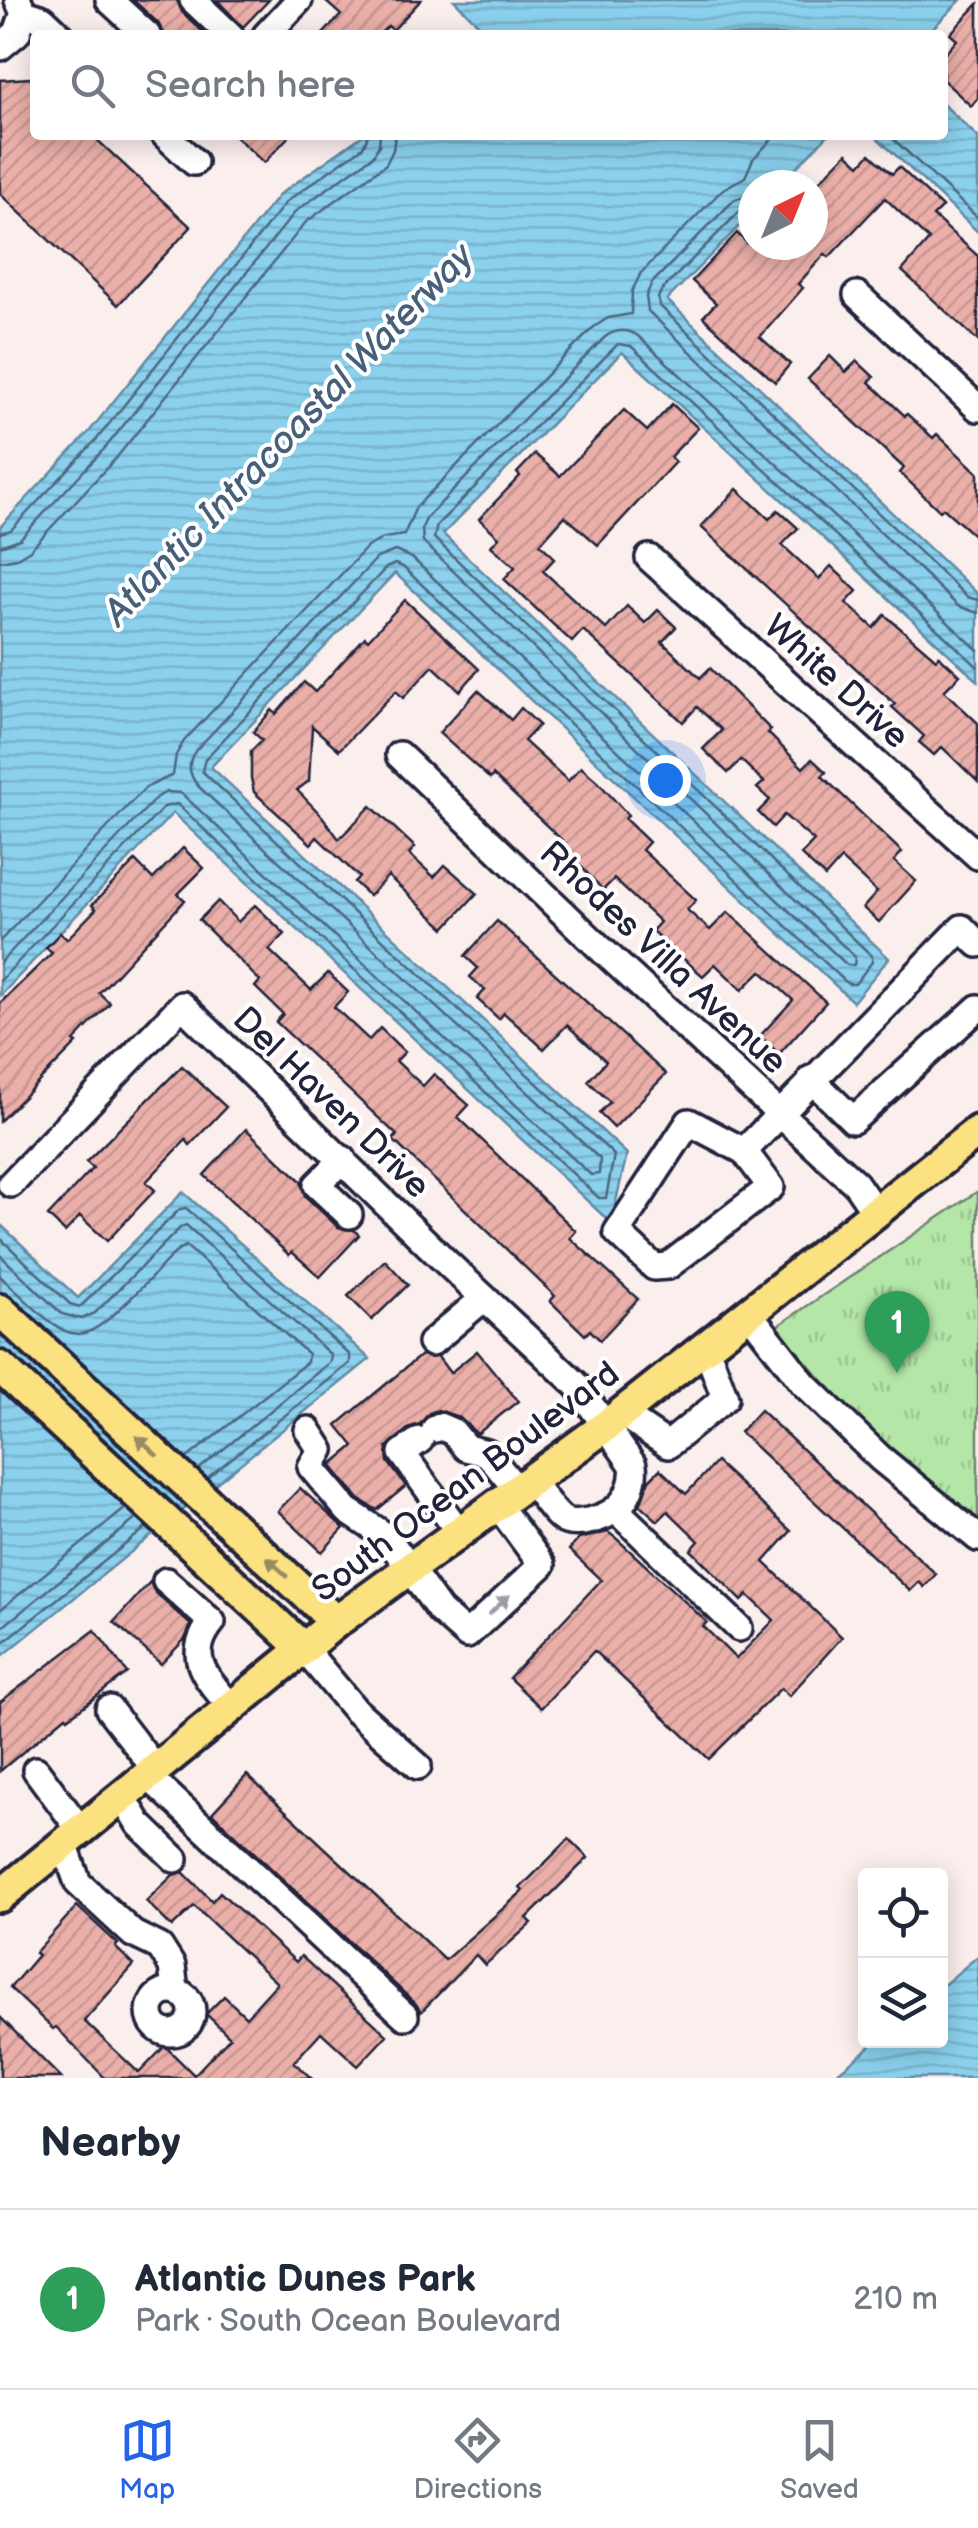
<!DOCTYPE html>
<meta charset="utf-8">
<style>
body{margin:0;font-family:"Balsamiq Sans",sans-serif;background:#f2f2f3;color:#1f2937}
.controls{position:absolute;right:30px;bottom:30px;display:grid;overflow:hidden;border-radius:10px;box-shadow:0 5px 25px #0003}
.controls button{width:90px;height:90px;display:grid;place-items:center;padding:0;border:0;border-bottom:2px solid #e0e1e3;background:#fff;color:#1f2937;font:50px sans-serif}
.compass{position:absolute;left:738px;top:170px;width:90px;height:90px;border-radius:50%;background:#fff;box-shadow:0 5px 25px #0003;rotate:43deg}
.you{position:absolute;left:665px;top:780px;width:35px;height:35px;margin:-25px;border:8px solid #fff;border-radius:50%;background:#1a73e8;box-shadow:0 0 0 15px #1a73e833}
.badge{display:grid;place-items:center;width:65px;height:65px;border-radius:50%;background:#2563eb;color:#fff;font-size:32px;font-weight:700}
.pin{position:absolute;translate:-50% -82px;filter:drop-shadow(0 2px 5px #0008)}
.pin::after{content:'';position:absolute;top:52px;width:35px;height:30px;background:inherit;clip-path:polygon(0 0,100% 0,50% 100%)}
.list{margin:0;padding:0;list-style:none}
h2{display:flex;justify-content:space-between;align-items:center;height:130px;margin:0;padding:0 40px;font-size:42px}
h2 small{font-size:32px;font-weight:400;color:#747a83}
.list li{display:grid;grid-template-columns:65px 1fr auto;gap:30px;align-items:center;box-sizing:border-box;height:180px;padding:0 40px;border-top:2px solid #e0e1e3}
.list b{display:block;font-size:38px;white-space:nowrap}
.list p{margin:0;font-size:32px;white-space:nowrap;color:#747a83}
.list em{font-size:32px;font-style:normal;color:#747a83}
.icon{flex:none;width:55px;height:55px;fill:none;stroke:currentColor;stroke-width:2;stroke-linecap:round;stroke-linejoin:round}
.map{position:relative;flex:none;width:978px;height:2078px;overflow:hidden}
.search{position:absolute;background:#fff;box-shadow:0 5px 25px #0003;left:30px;right:30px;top:30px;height:110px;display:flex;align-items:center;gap:25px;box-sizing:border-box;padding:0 35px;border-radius:10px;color:#747a83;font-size:38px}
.sheet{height:310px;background:#fff}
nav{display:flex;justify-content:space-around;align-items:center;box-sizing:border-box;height:140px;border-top:2px solid #e0e1e3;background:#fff;font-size:28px;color:#747a83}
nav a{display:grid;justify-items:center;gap:5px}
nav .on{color:#2563eb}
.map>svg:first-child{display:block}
.park{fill:url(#park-tufts);stroke:#6b8471;stroke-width:2.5}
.water{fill:url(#water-rules);stroke:#618aa5;stroke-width:2.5}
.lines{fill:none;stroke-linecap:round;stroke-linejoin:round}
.shore{stroke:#4c6882;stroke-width:2.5}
.building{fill:url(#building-hatch);stroke:#22223b;stroke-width:2.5}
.minor-casing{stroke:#22223b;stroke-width:32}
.major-casing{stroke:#22223b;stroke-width:38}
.minor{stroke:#fff;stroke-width:25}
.major{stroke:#fbe180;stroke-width:30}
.oneway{fill:#998b61}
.oneway2{fill:#9c9ca7}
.labels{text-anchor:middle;stroke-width:8;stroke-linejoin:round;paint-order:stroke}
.street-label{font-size:35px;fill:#22223b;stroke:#fff}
.water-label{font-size:38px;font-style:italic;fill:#475f79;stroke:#fff}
</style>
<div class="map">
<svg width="978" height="2078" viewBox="0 0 978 2078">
<defs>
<pattern id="park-tufts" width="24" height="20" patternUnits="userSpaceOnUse" patternTransform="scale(2.5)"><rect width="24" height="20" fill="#b4e6a7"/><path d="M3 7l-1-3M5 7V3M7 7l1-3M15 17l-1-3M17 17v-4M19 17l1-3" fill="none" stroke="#9ac591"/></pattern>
<pattern id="water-rules" width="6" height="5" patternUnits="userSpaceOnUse" patternTransform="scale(2.5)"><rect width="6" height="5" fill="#8bd0ec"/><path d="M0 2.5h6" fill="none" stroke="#78b2cb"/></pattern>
<pattern id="building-hatch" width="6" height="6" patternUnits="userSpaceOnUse" patternTransform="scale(2.5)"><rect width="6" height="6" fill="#eaafa8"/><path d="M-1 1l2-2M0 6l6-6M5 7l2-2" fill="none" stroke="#c89692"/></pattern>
</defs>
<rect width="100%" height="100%" fill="#fbefee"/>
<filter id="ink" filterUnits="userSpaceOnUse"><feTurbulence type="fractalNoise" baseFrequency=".01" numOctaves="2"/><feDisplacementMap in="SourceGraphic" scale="20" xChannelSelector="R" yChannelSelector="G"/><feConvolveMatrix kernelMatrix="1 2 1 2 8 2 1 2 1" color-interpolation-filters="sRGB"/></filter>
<g filter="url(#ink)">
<!-- park -->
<polygon class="park" points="978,1191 978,1519 856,1419 776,1327"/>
<!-- water -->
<g class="water">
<polygon points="454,0 961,0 926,35 489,35"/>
<polygon points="943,104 978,137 978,232 874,135 943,135"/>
<polygon points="363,135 828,135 779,185 753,185 753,212 667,300 978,594 978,681 622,352 443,534 889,958 853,1002 395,573 211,767 627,1154 611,1223 173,813 0,996 0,527 89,432 280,194"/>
<polygon points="183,1192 370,1359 0,1658 0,1224 78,1298"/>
<polygon points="978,1956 978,2078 831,2078 877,2041 940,2040 941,1987"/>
</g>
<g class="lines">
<!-- shore -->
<g class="shore">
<polyline points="889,135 978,218"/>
<polyline points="753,193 734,200 652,283 646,296 648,311 958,606 978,613"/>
<polyline points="753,206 742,209 661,291 658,298 660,306 967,597 978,600"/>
<polyline points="0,533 11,530 97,439 287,201 363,147 368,135"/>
<polyline points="0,546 20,539 106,447 296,211 373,156 379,145 380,135"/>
<polyline points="0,561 17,558 30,550 117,457 306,222 386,164 393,150 395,135"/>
<polyline points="0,941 145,788 173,775 176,755 184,741 367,547 384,538 404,535 416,507 594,327 608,318 631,314 632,291 641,273 723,189 745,177 753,159 776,135"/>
<path d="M0 963 156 798 166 792 181 793 591 1175 599 1174 600 1159 198 786C188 774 187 762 196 750L377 558 395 551 412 558 847 965H854L855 957 423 542 422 528 427 517 604 338C615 329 627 329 638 336L978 650"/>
<polyline points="0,981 164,807 177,804 599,1198 606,1198 614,1155 202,771 205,759 386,568 395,564 403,567 848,984 855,984 872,962 872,956 434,538 437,525 618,344 631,346 978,667"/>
<polyline points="0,1238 70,1304 80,1307 180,1209 186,1208 350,1355 350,1363 207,1478"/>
<polyline points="0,1255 62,1314 82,1319 95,1313 181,1227 186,1225 331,1355 330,1362 198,1470"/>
<path d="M0 1276C79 1350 74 1356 152 1277 162 1266 173 1252 186 1246L308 1354 307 1362 186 1459"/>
<polyline points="0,1610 126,1508"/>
<polyline points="0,1629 137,1518"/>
<polyline points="0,1645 147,1527"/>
</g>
</g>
<!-- building -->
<g class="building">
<polygon points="133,0 177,0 182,12 206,35 165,35 158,23"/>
<polygon points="217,0 269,0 243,27"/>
<polygon points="324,0 421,0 393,30 388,26 379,35 322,35 341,15"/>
<polygon points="978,4 978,98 971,106 943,80 943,56 957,40 950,34"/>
<polygon points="30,78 35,83 35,135 92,135 191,227 118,305 0,194 0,80"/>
<polygon points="234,135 290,135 264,163"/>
<polygon points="847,153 860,165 870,154 892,174 899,167 942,207 933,216 978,256 978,341 902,271 929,240 885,198 829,257 825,254 798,284 803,288 760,337 790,364 775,382 703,317 716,303 692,281 737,233 749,245 813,245 813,188"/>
<polygon points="830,356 846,372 857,361 874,377 869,382 905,416 907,414 933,438 937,434 978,473 978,539 943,508 940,511 900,473 904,468 808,379"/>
<polygon points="672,404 698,428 670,457 675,462 598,545 565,516 540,544 555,558 543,571 606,629 627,606 645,623 658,610 676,627 662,642 700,678 710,668 771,730 768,733 803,768 812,759 826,772 822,776 902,852 894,861 916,881 879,922 863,908 877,892 841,859 825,877 801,855 814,841 784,815 773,827 758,812 770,800 757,788 764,782 741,760 728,773 703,749 722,730 697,707 683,722 583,630 572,642 504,579 515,567 491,546 499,537 479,519 520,476 517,473 535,454 560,476 624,410 647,431"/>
<polygon points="737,489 769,519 778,510 798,528 782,545 819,579 831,566 857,591 846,603 874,628 885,615 936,659 939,656 960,675 944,691 978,723 978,782 942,747 934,755 919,742 924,736 892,707 895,704 701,527"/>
<polygon points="405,600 479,669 460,691 433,666 403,698 396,691 339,750 312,726 309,781 297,790 322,816 339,839 371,806 415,847 409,854 434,877 445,865 477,893 445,928 388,876 369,896 354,882 359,877 317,837 311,844 254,792 251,778 251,751 262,740 253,732 272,710 276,714 304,682 315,692 365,637 368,640"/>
<polygon points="478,690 511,720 521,708 539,725 524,741 568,781 581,767 598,782 628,815 625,819 649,842 642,850 696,900 687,910 710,930 728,912 826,1002 779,1054 760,1036 793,1000 761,971 742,990 715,964 703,976 652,931 660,922 614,879 603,890 562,846 565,843 493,775 490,779 439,733"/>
<polygon points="183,848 204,868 178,894 185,900 99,993 110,1003 74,1041 77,1043 0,1121 0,1003 52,953 46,948 60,933 67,939 96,909 92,905 135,861 153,879"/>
<polygon points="218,901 238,922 255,905 285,934 269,950 311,990 328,973 348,992 334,1007 369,1040 380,1028 405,1052 396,1061 423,1086 434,1074 469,1105 458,1117 576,1231 570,1238 638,1299 600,1340 590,1330 585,1335 550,1301 555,1296 393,1140 397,1135 276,1022 283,1014 255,987 260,981 199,920"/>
<polygon points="497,921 666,1074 614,1128 599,1113 610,1102 588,1081 606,1061 567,1025 544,1049 504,1013 499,1019 477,999 485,990 470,977 478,968 465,956"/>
<polygon points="182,1066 226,1107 190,1145 186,1140 146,1182 155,1190 107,1241 80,1216 65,1232 48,1216 93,1168 86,1162"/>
<polygon points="246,1129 301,1181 305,1196 338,1227 354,1230 359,1235 320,1277 292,1252 289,1255 204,1175"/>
<polygon points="385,1260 408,1285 372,1320 348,1296"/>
<polygon points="477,1351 518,1401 477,1434 459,1417 438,1410 429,1413 420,1424 410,1427 387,1447 388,1462 406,1486 377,1510 359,1499 331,1465 354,1446 337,1425 421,1355 438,1357 450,1373"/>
<polygon points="760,1410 936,1574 924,1587 919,1582 910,1591 740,1432"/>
<polygon points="716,1462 791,1531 764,1562 842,1637 789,1696 781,1688 709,1759 594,1651 541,1708 509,1678 601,1580 569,1550 579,1539 608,1532 617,1539 707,1622 703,1626 736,1659 774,1620 748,1595 742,1601 691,1550 699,1541 668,1511 658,1521 640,1505 649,1480 660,1469 686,1494"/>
<polygon points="300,1488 344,1528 322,1552 278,1511"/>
<polygon points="150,1582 155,1593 191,1625 185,1639 161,1664 114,1622"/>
<polygon points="95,1630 127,1673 68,1718 66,1716 0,1771 0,1702"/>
<polygon points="247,1775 445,1960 523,1891 520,1888 569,1839 588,1858 527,1918 532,1923 485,1965 476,1955 421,2012 416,2004 212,1813"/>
<polygon points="183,1872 212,1901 220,1892 296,1962 301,1956 387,2035 358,2066 321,2032 294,2062 311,2078 105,2078 56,2027 53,2029 10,1988 38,1955 35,1953 77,1906 118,1944 115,1947 134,1965 84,2021 139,2073 165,2046 194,2075 230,2037 206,2014 224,1996 246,2017 277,1983 194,1906 172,1927 146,1901 173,1875"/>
<polygon points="0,2017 61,2078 0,2078"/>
</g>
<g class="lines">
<defs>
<g id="minor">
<polyline points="109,0 147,35"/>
<polyline points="193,0 230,35"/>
<polyline points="24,13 43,19 60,35"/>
<polyline points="266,35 299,0"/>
<polyline points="0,47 17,33 24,13 18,0"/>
<polyline points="165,135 194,162"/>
<polyline points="857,295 978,408"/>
<polyline points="649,558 978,856"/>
<polyline points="399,755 600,948 856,1184 876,1213"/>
<polyline points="811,1079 853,1120 978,1008"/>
<polyline points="744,1151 689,1122 617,1232 654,1267 668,1266 771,1187 744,1151 962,928 978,944"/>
<polyline points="343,1159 317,1185 349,1215"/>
<path d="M11 1184 182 1005 447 1263 576 1384 633 1465C635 1480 629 1498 616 1509 605 1518 574 1528 562 1519 550 1510 540 1492 531 1480"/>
<polyline points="749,1313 804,1384 880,1458 978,1538"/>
<polyline points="431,1343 484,1298"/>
<polyline points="621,1413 668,1445 725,1398 706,1347"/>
<polyline points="435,1429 439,1426 453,1432 466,1448 487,1453 517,1490"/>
<polyline points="308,1430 321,1450 311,1467 348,1511 387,1537 440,1611 467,1635 542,1565 497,1504"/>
<polyline points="420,1440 402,1453 459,1532"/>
<polyline points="616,1510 739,1628"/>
<path d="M166 1581 212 1622C183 1658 208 1679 232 1708"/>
<polyline points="304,1649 355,1710 418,1766"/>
<polyline points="109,1709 156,1770"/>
<polyline points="36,1770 81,1831"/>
<polyline points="148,1776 405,2016"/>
<polyline points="123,1797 139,1824 175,1859"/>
<polyline points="64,1844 78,1883 133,1934 160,1947 172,1966 175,1991"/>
<circle cx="171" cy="2012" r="21"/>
</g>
<g id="major">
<polyline points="0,1310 336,1622"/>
<polyline points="0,1367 304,1649"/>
<polyline points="0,1896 336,1622 607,1425 978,1131"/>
</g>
</defs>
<!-- minor casing -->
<use href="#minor" class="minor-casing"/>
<!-- major casing -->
<use href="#major" class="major-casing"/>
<!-- minor -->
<use href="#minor" class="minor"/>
<!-- major -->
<use href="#major" class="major"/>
</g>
<!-- one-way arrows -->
<defs><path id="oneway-solid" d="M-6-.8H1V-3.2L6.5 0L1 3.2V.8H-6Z" transform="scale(2.5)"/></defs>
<g class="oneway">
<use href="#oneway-solid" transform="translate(147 1446) rotate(-137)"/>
<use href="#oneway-solid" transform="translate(277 1567) rotate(-137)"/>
</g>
<use class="oneway2" href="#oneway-solid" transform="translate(499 1605) rotate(-43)"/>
</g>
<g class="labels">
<!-- street labels -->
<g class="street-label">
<text transform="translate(837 681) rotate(42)" y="12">White Drive</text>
<text transform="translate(664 957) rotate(43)" y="12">Rhodes Villa Avenue</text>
<text transform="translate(332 1102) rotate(44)" y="12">Del Haven Drive</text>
<text transform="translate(465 1481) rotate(-37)" y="12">South Ocean Boulevard</text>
</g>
<!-- water labels -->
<g class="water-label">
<text transform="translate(288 434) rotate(-46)" y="13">Atlantic Intracoastal Waterway</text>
</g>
</g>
</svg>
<div class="controls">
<button><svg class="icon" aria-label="locate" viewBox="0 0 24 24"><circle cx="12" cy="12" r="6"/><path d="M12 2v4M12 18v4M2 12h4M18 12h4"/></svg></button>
<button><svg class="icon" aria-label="layers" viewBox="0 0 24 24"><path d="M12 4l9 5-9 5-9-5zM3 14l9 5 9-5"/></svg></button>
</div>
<svg class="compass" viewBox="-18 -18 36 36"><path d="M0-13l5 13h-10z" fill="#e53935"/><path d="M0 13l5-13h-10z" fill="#747a83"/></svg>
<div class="you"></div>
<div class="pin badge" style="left:897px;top:1373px;background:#2e9e5b">1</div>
<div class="search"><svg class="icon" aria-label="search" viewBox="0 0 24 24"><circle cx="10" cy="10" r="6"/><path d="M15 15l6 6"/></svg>Search here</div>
</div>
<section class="sheet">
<h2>Nearby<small></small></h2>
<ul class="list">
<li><span class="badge" style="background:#2e9e5b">1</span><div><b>Atlantic Dunes Park</b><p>Park · South Ocean Boulevard</p></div><em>210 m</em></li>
</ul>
</section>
<nav>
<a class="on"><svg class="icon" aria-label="map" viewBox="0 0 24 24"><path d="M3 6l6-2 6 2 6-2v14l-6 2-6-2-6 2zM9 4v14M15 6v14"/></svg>Map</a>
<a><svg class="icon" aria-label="directions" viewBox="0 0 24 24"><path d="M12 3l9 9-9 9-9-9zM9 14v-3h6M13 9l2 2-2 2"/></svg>Directions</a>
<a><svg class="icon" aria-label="saved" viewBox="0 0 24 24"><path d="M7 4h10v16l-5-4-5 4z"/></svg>Saved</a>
</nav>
